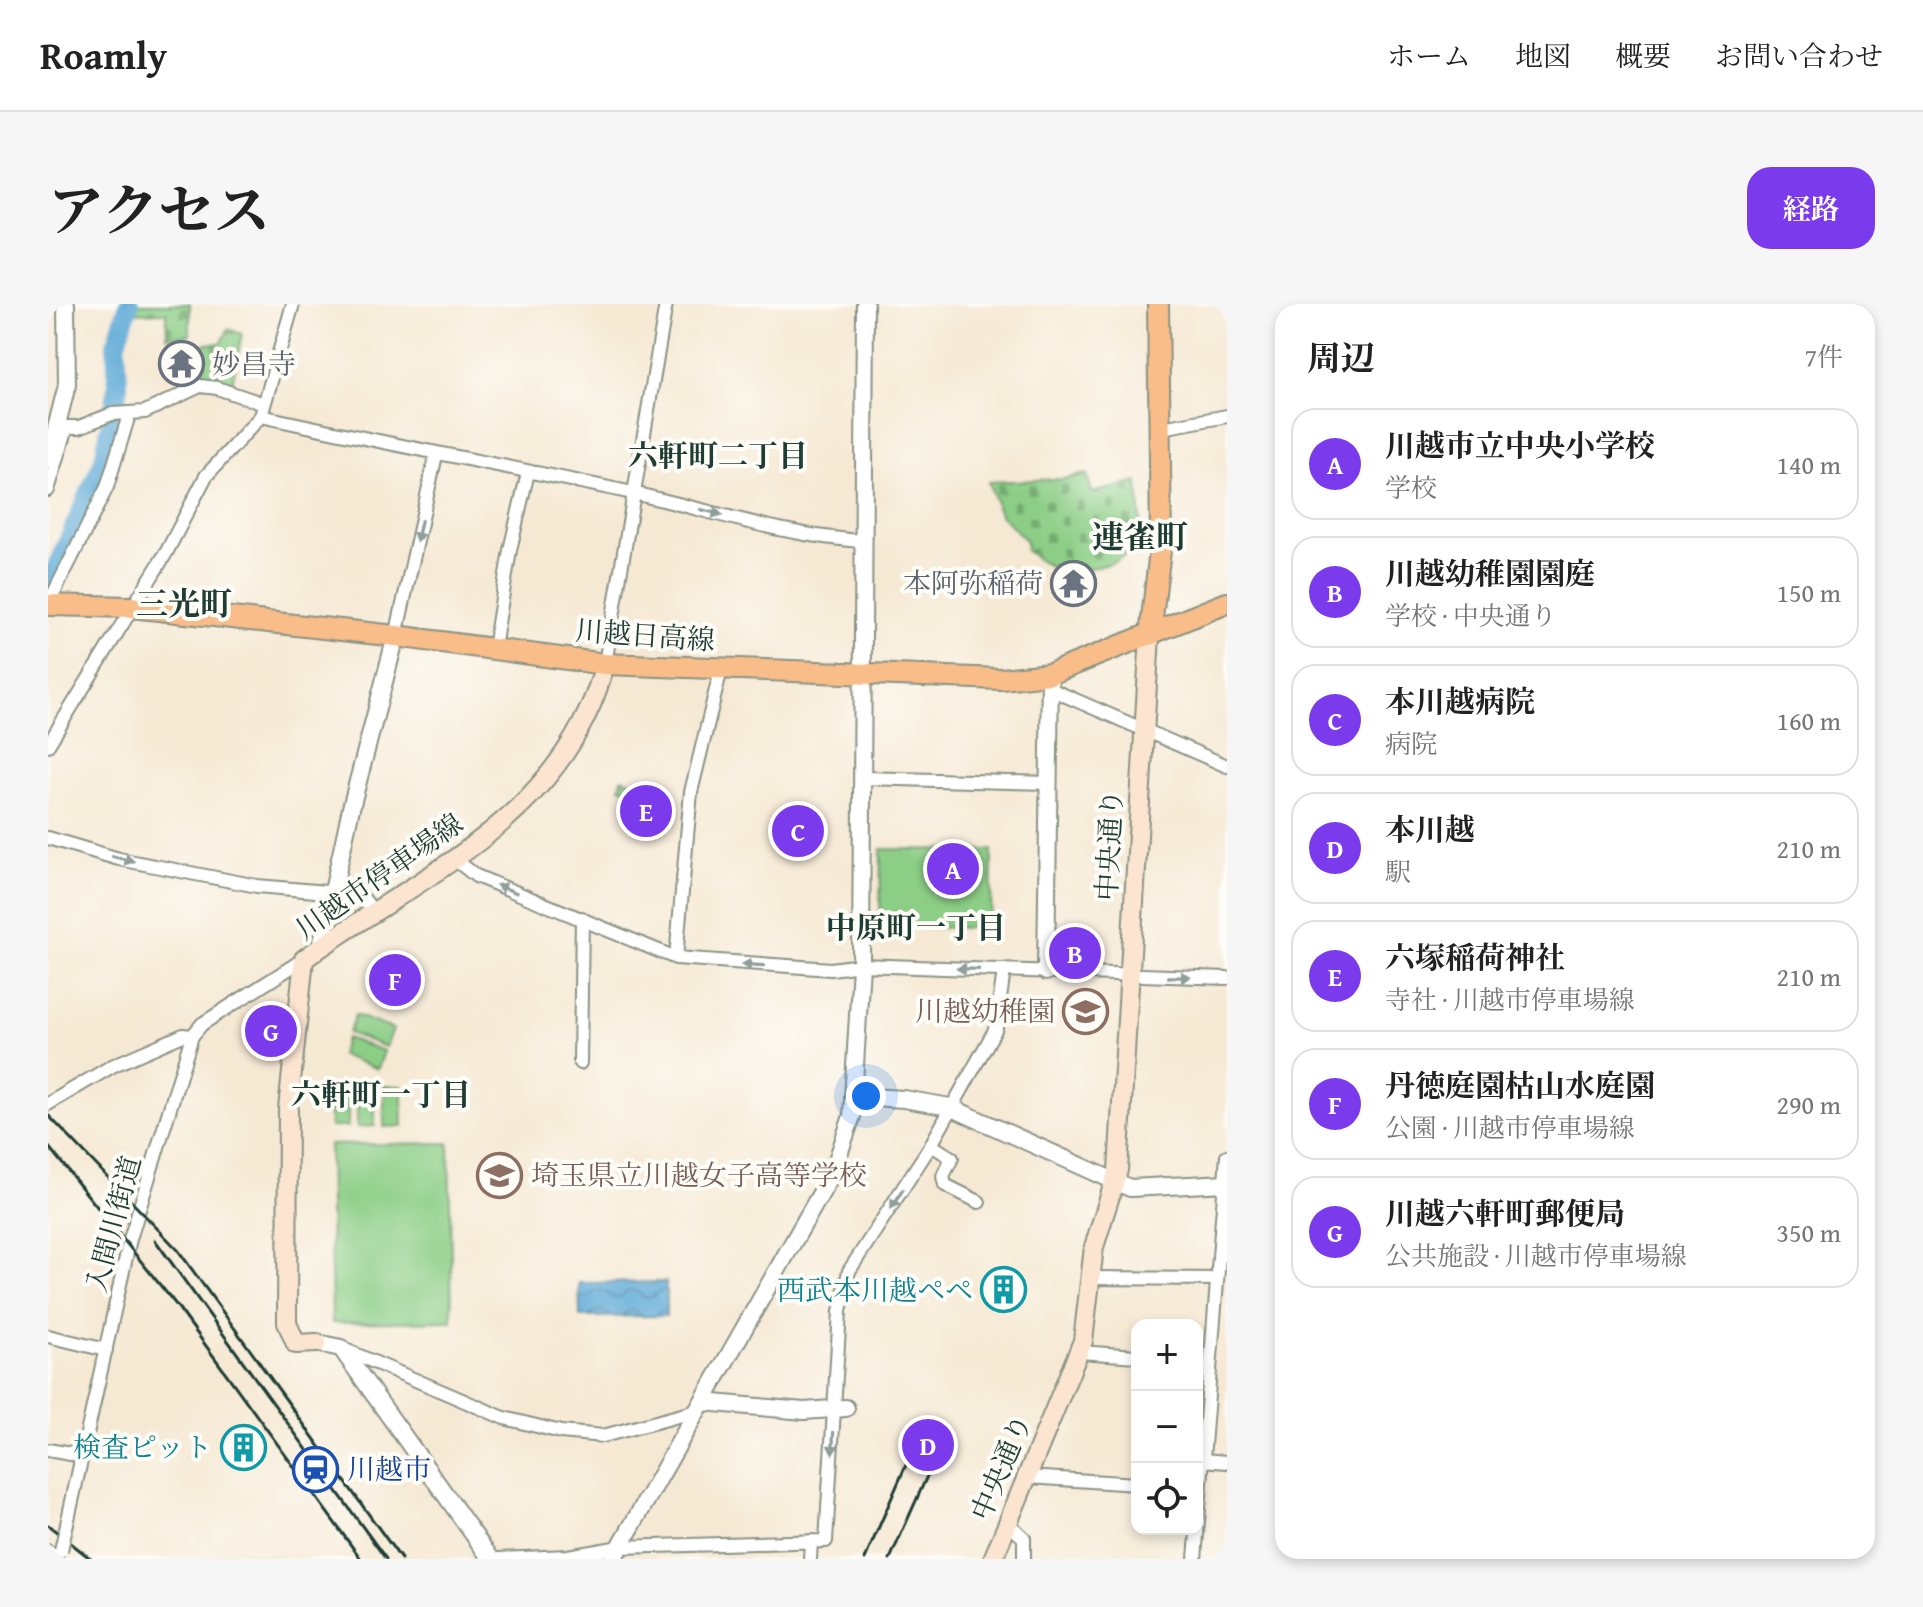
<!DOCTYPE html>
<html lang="ja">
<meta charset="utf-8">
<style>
body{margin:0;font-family:"Gentium Book Plus","Noto Serif JP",serif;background:#f6f6f6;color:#222}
.controls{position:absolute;right:24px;bottom:24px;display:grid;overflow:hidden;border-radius:16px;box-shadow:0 4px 12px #0003}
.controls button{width:72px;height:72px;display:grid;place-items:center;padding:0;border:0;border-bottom:2px solid #e0e0e0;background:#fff;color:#222;font:40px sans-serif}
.you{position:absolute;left:818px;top:792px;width:28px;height:28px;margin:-20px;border:6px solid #fff;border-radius:50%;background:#1a73e8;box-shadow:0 0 0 12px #1a73e833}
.badge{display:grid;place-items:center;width:52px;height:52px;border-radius:50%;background:#7c3aed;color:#fff;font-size:26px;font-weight:700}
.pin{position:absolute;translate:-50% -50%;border:4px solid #fff;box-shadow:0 2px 8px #0006}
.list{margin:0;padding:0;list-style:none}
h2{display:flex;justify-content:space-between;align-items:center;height:104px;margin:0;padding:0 32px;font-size:34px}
h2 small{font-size:26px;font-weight:400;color:#767676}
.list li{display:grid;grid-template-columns:52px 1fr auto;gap:24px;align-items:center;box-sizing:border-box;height:112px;margin:0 16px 16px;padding:0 16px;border:2px solid #e0e0e0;border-radius:24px}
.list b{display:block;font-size:30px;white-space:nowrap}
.list p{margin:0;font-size:26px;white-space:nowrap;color:#767676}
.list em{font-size:26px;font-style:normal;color:#767676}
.icon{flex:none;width:44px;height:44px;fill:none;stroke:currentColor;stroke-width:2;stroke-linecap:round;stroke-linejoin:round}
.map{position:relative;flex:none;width:1179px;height:1255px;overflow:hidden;border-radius:24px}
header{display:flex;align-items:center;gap:48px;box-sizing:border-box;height:112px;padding:0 40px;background:#fff;border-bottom:2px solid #e0e0e0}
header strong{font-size:38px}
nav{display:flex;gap:44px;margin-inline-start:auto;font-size:28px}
.intro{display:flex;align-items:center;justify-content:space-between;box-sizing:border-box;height:192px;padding:0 48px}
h1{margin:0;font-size:56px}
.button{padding:20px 36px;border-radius:24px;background:#7c3aed;color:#fff;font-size:28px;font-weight:700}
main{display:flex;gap:48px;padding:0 48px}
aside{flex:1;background:#fff;border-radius:24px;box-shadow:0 4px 12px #0003}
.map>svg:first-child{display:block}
.cemetery{fill:url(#cemetery-stones);stroke:#56865d;stroke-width:2}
.park{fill:url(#park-crowns);stroke:#56865d;stroke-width:2}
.garden{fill:#8cce86;stroke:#56865d;stroke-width:2}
.water{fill:url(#water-waves);stroke:#3f7486;stroke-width:2}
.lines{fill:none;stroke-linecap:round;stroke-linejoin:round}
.river{stroke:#5faad7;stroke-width:20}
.minor-casing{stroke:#8a9384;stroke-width:16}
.tertiary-casing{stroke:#8a9384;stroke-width:20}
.secondary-casing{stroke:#8a9384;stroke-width:22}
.primary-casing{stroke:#8a9384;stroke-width:24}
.minor{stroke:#fff;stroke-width:12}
.tertiary{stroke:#fff;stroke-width:16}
.secondary{stroke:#fce5d0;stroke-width:18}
.primary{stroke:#f8bd89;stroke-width:20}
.rail{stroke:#1f3d34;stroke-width:3}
.minor-bridge-casing{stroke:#8a9384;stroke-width:16;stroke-linecap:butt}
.minor-bridge{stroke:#fff;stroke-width:12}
.oneway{fill:#8f9e9a}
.labels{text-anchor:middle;stroke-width:8;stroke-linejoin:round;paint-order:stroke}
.worship-label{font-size:28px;fill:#5b616d;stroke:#fdfcf7;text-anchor:start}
.street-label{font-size:28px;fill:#1f3d34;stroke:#fdfcf7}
.education-label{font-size:28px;fill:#785e54;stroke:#fdfcf7;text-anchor:end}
.culture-label{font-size:28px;fill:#0d838f;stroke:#fdfcf7;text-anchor:end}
.transit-label{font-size:28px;fill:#164399;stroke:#fdfcf7;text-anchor:start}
.neighbourhood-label{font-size:30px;font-weight:bold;fill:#1f3d34;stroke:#fdfcf7}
.quarter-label{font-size:32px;font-weight:bold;fill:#1f3d34;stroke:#fdfcf7}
</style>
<header>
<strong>Roamly</strong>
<nav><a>ホーム</a><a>地図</a><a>概要</a><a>お問い合わせ</a></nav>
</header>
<div class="intro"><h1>アクセス</h1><a class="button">経路</a></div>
<main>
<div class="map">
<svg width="1179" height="1255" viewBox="0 0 1179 1255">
<defs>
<pattern id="cemetery-stones" width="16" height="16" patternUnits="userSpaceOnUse" patternTransform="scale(2)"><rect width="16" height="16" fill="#8cce86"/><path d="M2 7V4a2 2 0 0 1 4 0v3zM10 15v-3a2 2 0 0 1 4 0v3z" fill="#72a86e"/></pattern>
<pattern id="park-crowns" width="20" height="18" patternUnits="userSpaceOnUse" patternTransform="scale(2)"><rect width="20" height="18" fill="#8cce86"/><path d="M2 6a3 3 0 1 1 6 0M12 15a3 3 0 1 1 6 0" fill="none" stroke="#72a86e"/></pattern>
<pattern id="water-waves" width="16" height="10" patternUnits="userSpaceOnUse" patternTransform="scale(2)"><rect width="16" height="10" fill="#5faad7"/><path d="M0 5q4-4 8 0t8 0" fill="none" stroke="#4e8caf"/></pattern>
</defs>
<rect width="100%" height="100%" fill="#fdfcf7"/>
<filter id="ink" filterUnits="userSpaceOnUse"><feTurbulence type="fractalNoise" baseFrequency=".0125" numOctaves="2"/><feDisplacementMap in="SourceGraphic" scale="16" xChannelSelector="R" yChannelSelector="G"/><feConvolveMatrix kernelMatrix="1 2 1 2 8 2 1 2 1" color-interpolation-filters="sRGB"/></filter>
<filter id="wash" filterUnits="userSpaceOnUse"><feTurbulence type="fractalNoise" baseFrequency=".006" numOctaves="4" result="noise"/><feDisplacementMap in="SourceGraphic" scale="32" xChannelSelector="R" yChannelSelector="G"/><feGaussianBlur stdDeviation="1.8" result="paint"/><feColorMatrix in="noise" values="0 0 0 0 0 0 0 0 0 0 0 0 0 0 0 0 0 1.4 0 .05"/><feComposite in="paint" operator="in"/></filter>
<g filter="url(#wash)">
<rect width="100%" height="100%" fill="#f6e9d4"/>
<!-- cemetery -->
<g class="cemetery">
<polygon points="90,0 142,0 142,31 119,33 118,8 87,9"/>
<polygon points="180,25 194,30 183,84 121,71 120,42 174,39"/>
<polygon points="1039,170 1044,189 1090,178 1093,221 1089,222 1083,248 1064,259 1015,271 978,247 977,236 952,210 940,178 1015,175"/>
</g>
<!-- park -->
<polygon class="park" points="574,474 615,489 613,497 572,483"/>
<!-- garden -->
<g class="garden">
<polygon points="833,545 944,546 943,624 832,623"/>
<polygon points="307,711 345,725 338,743 300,729"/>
<polygon points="298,734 336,747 330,765 292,751"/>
<rect x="282" y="782" width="18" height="41"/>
<polygon points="309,782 327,782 327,822 309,823"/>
<polygon points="336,782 354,782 355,822 336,823"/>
<polygon points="401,839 404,1017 284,1019 281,841"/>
</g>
<!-- water -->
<polygon class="water" points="618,978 618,1012 532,1013 531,979"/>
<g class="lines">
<!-- river -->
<polyline class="river" points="0,283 56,156 70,83 68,41 81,0"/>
</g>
</g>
<g filter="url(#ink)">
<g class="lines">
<defs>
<g id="minor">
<path d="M213 112C338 140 464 163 589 190 665 207 739 233 816 237"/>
<polyline points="10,123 31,123 64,110 97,108 152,82 169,84 216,100"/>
<polyline points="1114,124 1179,112"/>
<polyline points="0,186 19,123"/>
<polyline points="0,301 59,183 81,111"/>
<polyline points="348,332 388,151"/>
<polyline points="446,344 462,246 480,168"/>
<polyline points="557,360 618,0"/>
<polyline points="1002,385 1179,462"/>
<polyline points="0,441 118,249 158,172 213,112 245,0"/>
<polyline points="814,474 1001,479"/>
<polyline points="0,534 71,555 209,582 303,590 314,593 325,607"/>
<polyline points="405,554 428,572 628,654 783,665 813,661 1179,674"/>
<polyline points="628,654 643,488 673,365"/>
<polyline points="532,759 534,614"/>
<polyline points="0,800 66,761 135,731 144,732"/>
<polyline points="883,841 904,854 895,872 897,881 931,898"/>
<polyline points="1042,974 1169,975"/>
<polyline points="0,1032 58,1046"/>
<polyline points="293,1044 456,1114 513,1128 555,1132 649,1107"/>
<polyline points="1031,1048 1089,1052"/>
<polyline points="0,1146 34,1152"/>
<polyline points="1154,1156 1179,1158"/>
<polyline points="980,1173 1089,1180"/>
<polyline points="960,1219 976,1234 976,1255"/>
<polyline points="19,1220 82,935 144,732 154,720 256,655"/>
<polyline points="0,1247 9,1255"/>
<polyline points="451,1255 520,1252 572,1243 778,1237 792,1007 801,967 883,841 948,724 956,666"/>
<polyline points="762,1255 763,1237"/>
<polyline points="1147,1255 1179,852"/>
</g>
<g id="tertiary">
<polyline points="0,156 19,81 18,0"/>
<polyline points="273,643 303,504 348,332"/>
<polyline points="998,668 1002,370"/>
<polyline points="805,792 856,795 902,803 1082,884 1179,879"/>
<polyline points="269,1039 293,1044 443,1255"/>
<polyline points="655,1098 756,1107 798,1104"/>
<polyline points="565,1255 785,868 804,812 813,661 817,0"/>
</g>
<g id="secondary">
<path d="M269 1039 248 1040 239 1019 240 805 256 655C375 569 517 514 557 360"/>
<polyline points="945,1255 1035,1037 1046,943 1070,866 1102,331"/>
</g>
<g id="primary">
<polyline points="0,301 83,303 348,332 557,360 953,375 1002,370 1179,299"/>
<polyline points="1102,331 1113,238 1110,0"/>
</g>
</defs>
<!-- minor casing -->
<use href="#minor" class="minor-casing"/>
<!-- tertiary casing -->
<use href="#tertiary" class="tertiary-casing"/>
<!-- secondary casing -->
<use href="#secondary" class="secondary-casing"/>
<!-- primary casing -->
<use href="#primary" class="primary-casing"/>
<!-- minor -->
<use href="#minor" class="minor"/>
<!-- tertiary -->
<use href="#tertiary" class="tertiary"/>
<!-- secondary -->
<use href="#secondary" class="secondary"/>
<!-- primary -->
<use href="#primary" class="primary"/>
<!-- rail -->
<g class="rail">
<polyline points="0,811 130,946 353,1255"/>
<polyline points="0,842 129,1002 313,1255"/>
<polyline points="107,936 338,1255"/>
<polyline points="0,1221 43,1255"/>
<polyline points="817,1255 861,1154"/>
<polyline points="842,1255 883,1163"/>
</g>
<defs>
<polyline id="minor-bridge" points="13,1246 19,1220"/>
</defs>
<!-- minor-bridge casing -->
<use href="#minor-bridge" class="minor-bridge-casing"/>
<!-- minor-bridge -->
<use href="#minor-bridge" class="minor-bridge"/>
</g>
<!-- one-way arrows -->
<defs><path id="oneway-solid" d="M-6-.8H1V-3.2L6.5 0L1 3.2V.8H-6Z" transform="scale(2)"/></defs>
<g class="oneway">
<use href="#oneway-solid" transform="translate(663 208) rotate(14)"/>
<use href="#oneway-solid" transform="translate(371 227) rotate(102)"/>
<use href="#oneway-solid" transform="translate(75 555) rotate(13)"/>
<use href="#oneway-solid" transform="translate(459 585) rotate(-158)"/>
<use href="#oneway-solid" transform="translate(705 661) rotate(-177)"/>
<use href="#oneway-solid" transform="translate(920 665) rotate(-178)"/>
<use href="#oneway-solid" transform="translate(1131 673) rotate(1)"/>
<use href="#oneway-solid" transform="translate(849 895) rotate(122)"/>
<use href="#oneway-solid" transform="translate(785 1139) rotate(93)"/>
</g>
</g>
<!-- icons -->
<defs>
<symbol id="temple-ring" viewBox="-11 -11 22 22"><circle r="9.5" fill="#fdfcf7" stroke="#6b7280" stroke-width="1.5"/><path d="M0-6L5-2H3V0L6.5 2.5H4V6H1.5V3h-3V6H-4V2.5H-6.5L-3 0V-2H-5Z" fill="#6b7280"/></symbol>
<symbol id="school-ring" viewBox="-11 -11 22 22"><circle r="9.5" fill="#fdfcf7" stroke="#8d6e63" stroke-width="1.5"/><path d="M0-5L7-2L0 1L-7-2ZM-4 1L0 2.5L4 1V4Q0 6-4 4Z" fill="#8d6e63"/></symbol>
<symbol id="building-ring" viewBox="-11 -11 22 22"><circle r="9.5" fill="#fdfcf7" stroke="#0f9aa8" stroke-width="1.5"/><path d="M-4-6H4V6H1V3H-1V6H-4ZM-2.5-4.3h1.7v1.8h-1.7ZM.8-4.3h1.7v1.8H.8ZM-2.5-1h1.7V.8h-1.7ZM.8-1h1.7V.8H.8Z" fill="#0f9aa8"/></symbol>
<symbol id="station-ring" viewBox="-11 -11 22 22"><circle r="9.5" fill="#fdfcf7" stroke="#1a4fb4" stroke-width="1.5"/><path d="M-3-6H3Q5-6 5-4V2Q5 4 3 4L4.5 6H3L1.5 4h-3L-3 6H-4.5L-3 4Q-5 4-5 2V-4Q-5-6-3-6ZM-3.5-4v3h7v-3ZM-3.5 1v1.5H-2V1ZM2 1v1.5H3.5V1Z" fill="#1a4fb4"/></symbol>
</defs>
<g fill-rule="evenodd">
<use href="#temple-ring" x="108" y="34" width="51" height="51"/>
<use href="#temple-ring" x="1000" y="254" width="51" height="51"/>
<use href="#school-ring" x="1012" y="682" width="51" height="51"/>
<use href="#school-ring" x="426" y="846" width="51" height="51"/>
<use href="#building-ring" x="930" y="960" width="51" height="51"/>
<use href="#building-ring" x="170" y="1118" width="51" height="51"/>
<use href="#station-ring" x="242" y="1140" width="51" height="51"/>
</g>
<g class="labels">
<!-- worship labels -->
<g class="worship-label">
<text x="164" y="70">妙昌寺</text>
<text x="995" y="289" text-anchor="end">本阿弥稲荷</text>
</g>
<!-- street labels -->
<g class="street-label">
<text transform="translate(597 331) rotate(4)" y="10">川越日高線</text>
<text transform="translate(1061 541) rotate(-87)" y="10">中央通り</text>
<text transform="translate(331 572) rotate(-35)" y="10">川越市停車場線</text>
<text transform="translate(65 920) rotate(-75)" y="10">入間川街道</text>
<text transform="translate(953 1163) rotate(-67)" y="10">中央通り</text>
</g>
<!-- education labels -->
<g class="education-label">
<text x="1007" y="717">川越幼稚園</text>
<text x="483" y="881" text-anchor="start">埼玉県立川越女子高等学校</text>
</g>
<!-- culture labels -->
<g class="culture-label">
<text x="925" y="996">西武本川越ペペ</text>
<text x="164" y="1153">検査ピット</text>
</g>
<!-- transit labels -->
<g class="transit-label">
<text x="299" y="1175">川越市</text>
</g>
<!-- neighbourhood labels -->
<g class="neighbourhood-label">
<text x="670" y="162">六軒町二丁目</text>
<text x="868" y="634">中原町一丁目</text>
<text x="333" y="801">六軒町一丁目</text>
</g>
<!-- quarter labels -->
<g class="quarter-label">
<text x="1092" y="244">連雀町</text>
<text x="136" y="311">三光町</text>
</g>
</g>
</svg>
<div class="controls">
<button>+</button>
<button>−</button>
<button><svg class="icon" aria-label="locate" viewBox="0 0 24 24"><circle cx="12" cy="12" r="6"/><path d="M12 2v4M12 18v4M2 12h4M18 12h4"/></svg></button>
</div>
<div class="you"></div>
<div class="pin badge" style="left:905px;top:565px">A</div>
<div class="pin badge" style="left:1027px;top:649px">B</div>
<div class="pin badge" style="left:750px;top:527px">C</div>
<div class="pin badge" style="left:880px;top:1141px">D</div>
<div class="pin badge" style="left:598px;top:507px">E</div>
<div class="pin badge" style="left:347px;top:676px">F</div>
<div class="pin badge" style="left:223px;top:727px">G</div>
</div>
<aside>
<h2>周辺<small>7件</small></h2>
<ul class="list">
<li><span class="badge">A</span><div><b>川越市立中央小学校</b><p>学校</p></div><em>140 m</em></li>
<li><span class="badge">B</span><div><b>川越幼稚園園庭</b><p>学校 · 中央通り</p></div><em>150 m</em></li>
<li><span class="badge">C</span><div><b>本川越病院</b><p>病院</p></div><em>160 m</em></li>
<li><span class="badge">D</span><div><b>本川越</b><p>駅</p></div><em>210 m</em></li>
<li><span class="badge">E</span><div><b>六塚稲荷神社</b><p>寺社 · 川越市停車場線</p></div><em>210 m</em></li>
<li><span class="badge">F</span><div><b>丹徳庭園枯山水庭園</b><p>公園 · 川越市停車場線</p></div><em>290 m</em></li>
<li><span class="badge">G</span><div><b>川越六軒町郵便局</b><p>公共施設 · 川越市停車場線</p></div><em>350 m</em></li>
</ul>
</aside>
</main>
